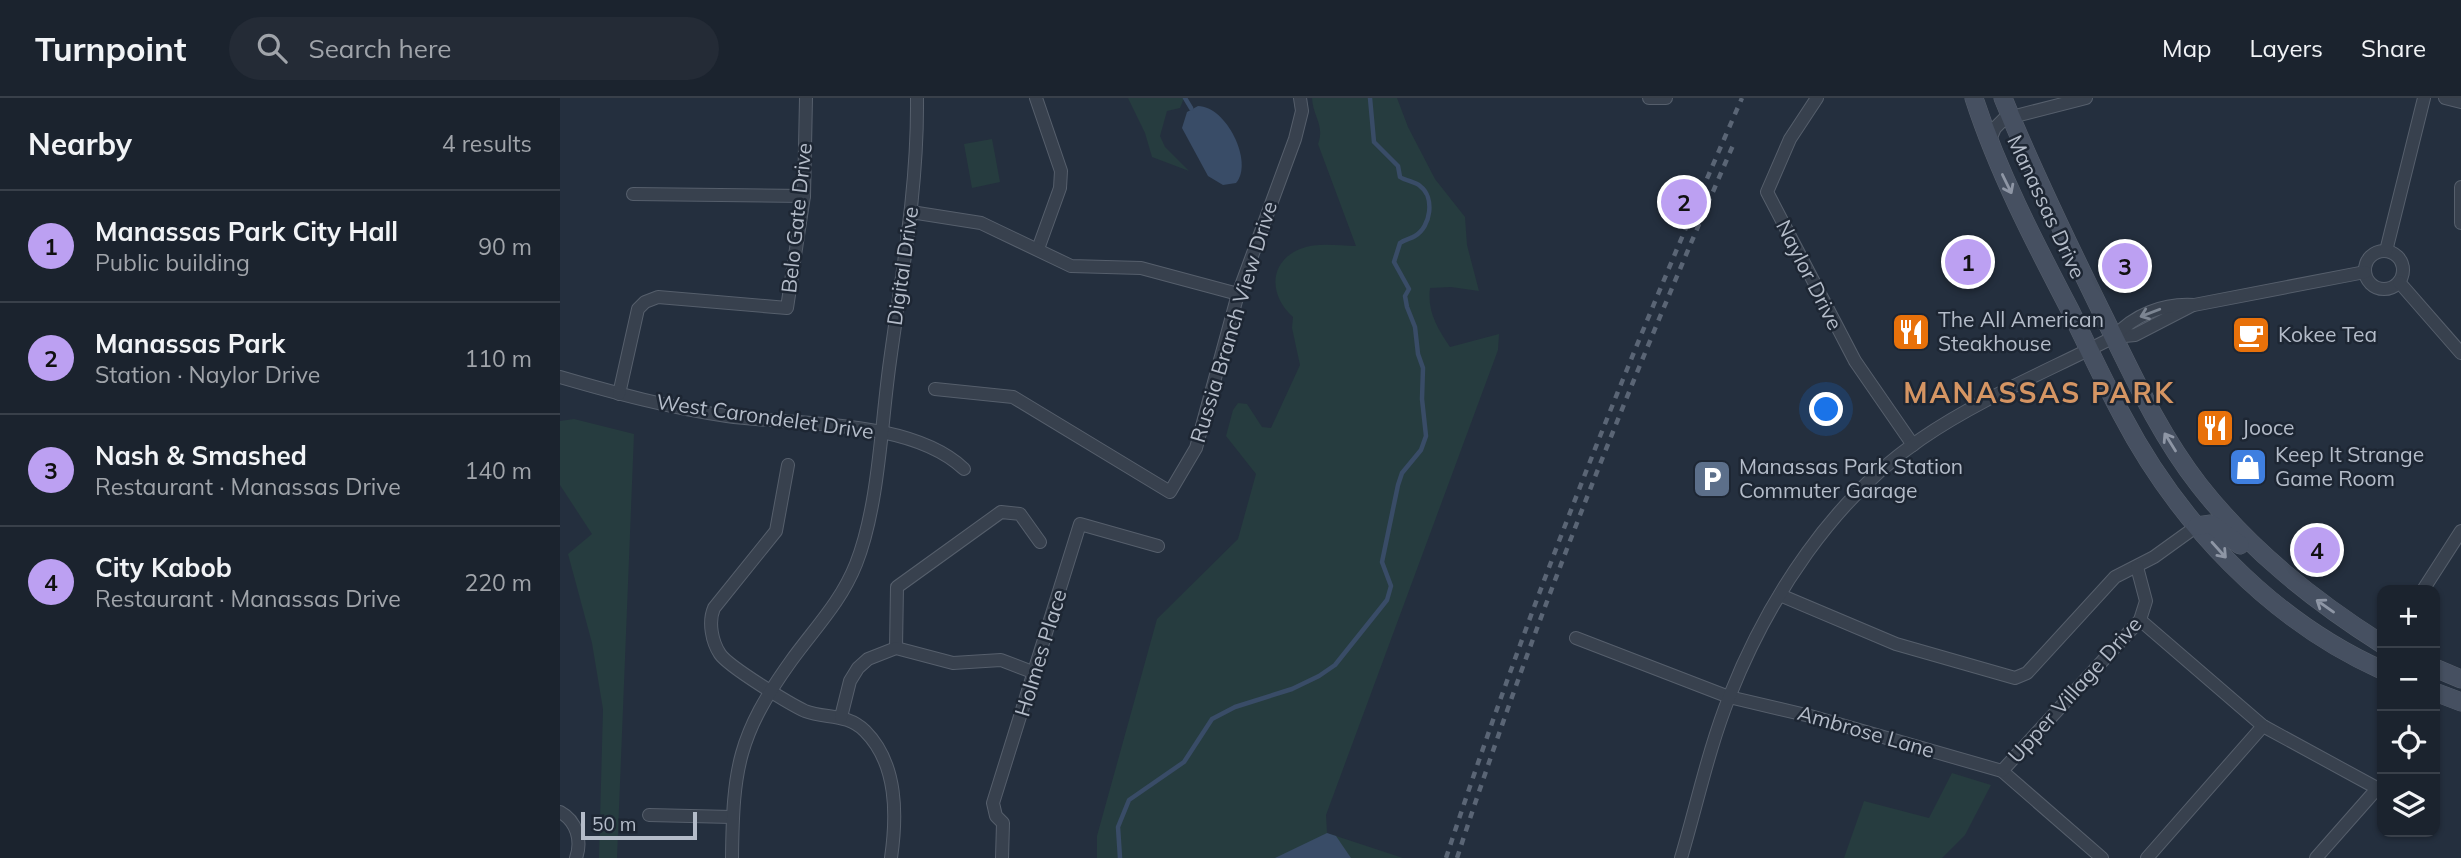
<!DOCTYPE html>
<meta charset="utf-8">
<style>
body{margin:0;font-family:Mulish,sans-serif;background:#242b36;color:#f1f3f6}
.controls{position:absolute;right:21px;bottom:21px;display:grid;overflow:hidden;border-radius:14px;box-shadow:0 2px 5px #0004}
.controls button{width:63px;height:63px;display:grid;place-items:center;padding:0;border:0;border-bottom:2px solid #39404a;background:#1b232e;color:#f1f3f6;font:35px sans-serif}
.scale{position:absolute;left:21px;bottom:18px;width:116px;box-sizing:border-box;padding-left:7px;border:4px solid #b4bcc9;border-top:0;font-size:19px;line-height:24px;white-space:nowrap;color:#b4bcc9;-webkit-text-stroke:5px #1d2633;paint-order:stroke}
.you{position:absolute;left:1267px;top:312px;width:24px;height:24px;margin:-18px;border:5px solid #fff;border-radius:50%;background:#1a73e8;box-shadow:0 0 0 10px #1a73e833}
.badge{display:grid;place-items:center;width:46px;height:46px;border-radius:50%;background:#bca0f2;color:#111;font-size:23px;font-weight:700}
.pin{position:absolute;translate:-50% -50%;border:4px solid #fff;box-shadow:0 2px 7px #0006}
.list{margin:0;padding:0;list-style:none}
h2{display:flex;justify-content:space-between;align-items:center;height:91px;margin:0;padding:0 28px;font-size:30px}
h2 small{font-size:23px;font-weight:400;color:#a0a4aa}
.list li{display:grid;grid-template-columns:46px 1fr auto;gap:21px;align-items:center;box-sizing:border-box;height:112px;padding:0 28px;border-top:2px solid #39404a}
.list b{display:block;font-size:26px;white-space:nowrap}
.list p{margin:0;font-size:23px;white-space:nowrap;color:#a0a4aa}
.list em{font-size:23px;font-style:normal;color:#a0a4aa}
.icon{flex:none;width:38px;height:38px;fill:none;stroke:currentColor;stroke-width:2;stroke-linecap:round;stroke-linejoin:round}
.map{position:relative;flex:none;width:1901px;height:760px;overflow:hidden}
header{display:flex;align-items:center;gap:42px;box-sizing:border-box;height:98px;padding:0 35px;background:#1b232e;border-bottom:2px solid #39404a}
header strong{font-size:33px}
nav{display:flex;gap:38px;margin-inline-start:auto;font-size:24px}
.search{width:490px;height:63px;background:#242b36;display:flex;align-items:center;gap:18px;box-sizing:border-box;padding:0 24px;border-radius:38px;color:#a0a4aa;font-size:26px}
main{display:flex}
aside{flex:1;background:#1b232e}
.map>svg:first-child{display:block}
.green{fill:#263c3f}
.water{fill:#394c67}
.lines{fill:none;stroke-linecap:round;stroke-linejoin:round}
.stream{stroke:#394c67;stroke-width:4.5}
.street-casing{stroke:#565f6c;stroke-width:14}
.secondary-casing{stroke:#565f6c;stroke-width:19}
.street{stroke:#38414e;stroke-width:12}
.secondary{stroke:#465061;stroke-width:18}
.rail{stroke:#5a6575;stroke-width:4.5;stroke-dasharray:7 7;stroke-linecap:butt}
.oneway{stroke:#8e96a5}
.oneway2{stroke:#7c8592}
.labels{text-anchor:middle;stroke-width:5;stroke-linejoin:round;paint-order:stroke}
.street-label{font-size:21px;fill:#b4bcc9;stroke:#1d2633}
.poi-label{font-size:21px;fill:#b4bcc9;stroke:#1d2633;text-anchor:start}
.district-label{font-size:28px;font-weight:bold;letter-spacing:2px;fill:#d59563;stroke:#1d2633}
</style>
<header>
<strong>Turnpoint</strong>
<div class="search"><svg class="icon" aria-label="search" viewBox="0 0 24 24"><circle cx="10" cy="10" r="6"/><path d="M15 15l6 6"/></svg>Search here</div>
<nav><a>Map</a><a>Layers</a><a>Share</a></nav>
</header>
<main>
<aside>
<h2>Nearby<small>4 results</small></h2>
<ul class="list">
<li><span class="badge">1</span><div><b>Manassas Park City Hall</b><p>Public building</p></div><em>90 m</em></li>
<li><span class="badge">2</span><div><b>Manassas Park</b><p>Station · Naylor Drive</p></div><em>110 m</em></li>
<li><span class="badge">3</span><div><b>Nash &amp; Smashed</b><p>Restaurant · Manassas Drive</p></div><em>140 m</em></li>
<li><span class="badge">4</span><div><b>City Kabob</b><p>Restaurant · Manassas Drive</p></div><em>220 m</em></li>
</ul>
</aside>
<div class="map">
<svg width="1901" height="760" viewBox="0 0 1901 760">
<rect width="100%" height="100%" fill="#242f3e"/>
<!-- green -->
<g class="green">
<polygon points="568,0 624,0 620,10 607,13 600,38 605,49 629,73 592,59 585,35"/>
<path d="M752 0H837L848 29 875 81 905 119 907 147 919 193 891 189 870 190C867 213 877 230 890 249L939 236 938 252 766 717 767 735 843 760H537V738L597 521 678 441 696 376 666 338 673 312 678 305 687 306 702 329 711 330 740 267 732 230 733 219C709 198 708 164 740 151 759 144 777 148 796 148L758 46C765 27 753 19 752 0Z"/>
<polygon points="432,41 440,84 412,90 404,46"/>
<polygon points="14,321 74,336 57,760 39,760 43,611 32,545 8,456 32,436 0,387 0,323"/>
<polygon points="1392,675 1431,687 1405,737 1382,760 1284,760 1304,703 1369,720"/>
</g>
<!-- water -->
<g class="water">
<path d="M638 8C666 8 694 64 676 85L663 87 648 78 622 30 627 14Z"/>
<polygon points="767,735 776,738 791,760 715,760"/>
</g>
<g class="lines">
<!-- stream -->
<g class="stream">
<polyline points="625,0 631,10"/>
<path d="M560 760 558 729 569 702 624 664 652 621 675 609 732 591 759 578 775 567 827 502 831 488 822 464 838 387 842 375 861 352 866 338 862 301 863 270 858 256 855 229 847 209 845 198 849 191 834 164 840 145C845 141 850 141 855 138 871 129 875 99 860 88 856 84 846 83 840 79L838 68 814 44 810 0"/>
</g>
<defs>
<g id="street">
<polyline points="476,0 501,73 500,90 478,151"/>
<polyline points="1089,0 1106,0"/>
<polyline points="1257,0 1230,41 1207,94 1295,263 1353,347"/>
<polyline points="1885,0 1901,4"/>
<polyline points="1429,44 1435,30 1444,21 1526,0"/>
<polyline points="1901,89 1901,125"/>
<polyline points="73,96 244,98"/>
<polyline points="351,114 421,125 511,168 581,170 678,196"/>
<circle cx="1824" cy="172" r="19"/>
<polyline points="1826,153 1864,0"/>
<polyline points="1839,184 1901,255"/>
<polyline points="1554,239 1575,237 1633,207"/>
<path d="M0 279C55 295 110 310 167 318 237 328 350 320 404 371"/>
<polyline points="375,291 453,299 610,394 636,350 678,196 735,41 742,13 740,0"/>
<polyline points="59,296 78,211 85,204 98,199 227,210 244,98 246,0"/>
<path d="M228 367 216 433 154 510C148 524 152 544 160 556 169 569 230 606 245 613 266 621 287 615 305 633 338 666 337 718 331 760"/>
<polyline points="1863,492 1901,433"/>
<polyline points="1220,497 1336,546 1455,580 1467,575 1555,479 1594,459 1637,428"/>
<polyline points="1580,522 1703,628 1815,689 1815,693 1756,760"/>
<polyline points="1016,540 1169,599 1250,618 1442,673 1542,760"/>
<polyline points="336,550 337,489 441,414 460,416 480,444"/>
<polyline points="281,619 290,583 298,570 308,561 336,550 393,565 441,562 475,575"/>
<polyline points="1442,673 1580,522 1586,503 1577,469"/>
<path d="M0 714C17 723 22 743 16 760"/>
<polyline points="89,717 172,719"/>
<path d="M172 760C173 670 178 637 231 563 254 531 281 504 296 466 319 408 321 326 330 263 342 175 358 89 357 0"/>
<polyline points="442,760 443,725 436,718 433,705 520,426 598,448"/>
<path d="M1121 760C1137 706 1149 649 1170 597 1209 499 1273 401 1361 341 1421 300 1490 272 1554 239 1574 217 1603 205 1634 207L1805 174"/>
<polyline points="1587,760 1703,628"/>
</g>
<g id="secondary">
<path d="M1414 0C1438 74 1474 143 1510 212 1527 247 1543 282 1562 317 1618 424 1710 522 1822 572"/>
<path d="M1443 0C1474 76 1509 148 1545 221 1573 278 1600 337 1639 387 1690 452 1753 502 1822 546"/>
<polyline points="1637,428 1651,426 1680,447"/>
<polyline points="1875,570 1901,581"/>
<polyline points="1875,594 1901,604"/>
</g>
</defs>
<!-- street casing -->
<use href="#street" class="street-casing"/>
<!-- secondary casing -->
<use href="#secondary" class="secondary-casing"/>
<!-- street -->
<use href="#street" class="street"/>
<!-- secondary -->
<use href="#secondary" class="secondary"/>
<!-- rail -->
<g class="rail">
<path d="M886 760C971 501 1073 249 1182 0"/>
<path d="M897 760C976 517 1072 280 1174 45"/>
</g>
</g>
<!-- one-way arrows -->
<defs><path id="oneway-shaft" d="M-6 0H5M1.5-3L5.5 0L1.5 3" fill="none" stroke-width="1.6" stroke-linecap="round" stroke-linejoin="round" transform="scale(1.75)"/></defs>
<g class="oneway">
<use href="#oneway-shaft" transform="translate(1447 86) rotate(64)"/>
<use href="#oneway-shaft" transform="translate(1610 344) rotate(-122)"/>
<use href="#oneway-shaft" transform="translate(1659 452) rotate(48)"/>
<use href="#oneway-shaft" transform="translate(1765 508) rotate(-145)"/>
</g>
<use class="oneway2" href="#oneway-shaft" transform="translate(1590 215) rotate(159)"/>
<!-- icons -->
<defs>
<symbol id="restaurant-square" viewBox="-11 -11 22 22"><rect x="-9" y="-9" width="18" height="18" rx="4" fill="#e8710a" stroke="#1d2633"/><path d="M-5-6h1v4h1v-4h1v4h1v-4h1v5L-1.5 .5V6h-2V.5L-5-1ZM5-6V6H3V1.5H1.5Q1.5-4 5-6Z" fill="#fff"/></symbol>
<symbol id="cafe-square" viewBox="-11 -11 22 22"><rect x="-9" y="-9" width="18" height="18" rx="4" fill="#e8710a" stroke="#1d2633"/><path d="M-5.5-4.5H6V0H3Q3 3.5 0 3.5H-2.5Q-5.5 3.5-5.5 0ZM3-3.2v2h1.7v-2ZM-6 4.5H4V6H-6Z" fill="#fff"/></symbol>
<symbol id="shop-square" viewBox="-11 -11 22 22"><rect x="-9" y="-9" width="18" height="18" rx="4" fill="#3f7fe0" stroke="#1d2633"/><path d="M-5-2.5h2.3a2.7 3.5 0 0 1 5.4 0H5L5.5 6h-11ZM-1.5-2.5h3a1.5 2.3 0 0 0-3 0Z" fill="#fff"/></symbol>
<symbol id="parking-square" viewBox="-11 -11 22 22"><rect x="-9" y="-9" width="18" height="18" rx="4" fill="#5c6f8a" stroke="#1d2633"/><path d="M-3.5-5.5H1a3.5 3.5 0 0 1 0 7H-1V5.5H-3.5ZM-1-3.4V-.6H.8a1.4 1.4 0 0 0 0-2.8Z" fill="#fff"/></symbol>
</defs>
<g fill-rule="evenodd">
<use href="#restaurant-square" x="1329" y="212" width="44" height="44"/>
<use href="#cafe-square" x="1669" y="215" width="44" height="44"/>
<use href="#restaurant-square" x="1633" y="308" width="44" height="44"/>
<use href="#shop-square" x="1666" y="347" width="44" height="44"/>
<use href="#parking-square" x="1130" y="359" width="44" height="44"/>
</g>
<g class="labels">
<!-- street labels -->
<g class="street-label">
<text transform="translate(1486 109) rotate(65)" y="7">Manassas Drive</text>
<text transform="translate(237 120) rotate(-84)" y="7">Belo Gate Drive</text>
<text transform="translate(343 168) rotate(-82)" y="7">Digital Drive</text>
<text transform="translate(1249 177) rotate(63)" y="7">Naylor Drive</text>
<text transform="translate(674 224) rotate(-73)" y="7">Russia Branch View Drive</text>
<text transform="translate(205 319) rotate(8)" y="7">West Carondelet Drive</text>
<text transform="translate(481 555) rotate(-73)" y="7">Holmes Place</text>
<text transform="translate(1515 592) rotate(-48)" y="7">Upper Village Drive</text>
<text transform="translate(1306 634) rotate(16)" y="7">Ambrose Lane</text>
</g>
<!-- poi labels -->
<g class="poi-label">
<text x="1378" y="229">The All American<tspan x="1378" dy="24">Steakhouse</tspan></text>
<text x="1718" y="244">Kokee Tea</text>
<text x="1682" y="337">Jooce</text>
<text x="1715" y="364">Keep It Strange<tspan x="1715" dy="24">Game Room</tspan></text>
<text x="1179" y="376">Manassas Park Station<tspan x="1179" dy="24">Commuter Garage</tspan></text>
</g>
<!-- district labels -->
<g class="district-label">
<text x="1479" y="305">MANASSAS PARK</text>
</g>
</g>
</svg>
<div class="controls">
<button>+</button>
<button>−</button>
<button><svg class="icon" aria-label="locate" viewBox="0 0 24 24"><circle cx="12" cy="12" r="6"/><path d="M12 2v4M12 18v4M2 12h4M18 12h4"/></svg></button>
<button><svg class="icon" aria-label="layers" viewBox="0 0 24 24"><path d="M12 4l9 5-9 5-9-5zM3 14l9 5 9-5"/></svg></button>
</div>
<div class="scale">50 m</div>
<div class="you"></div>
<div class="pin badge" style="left:1408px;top:164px">1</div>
<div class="pin badge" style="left:1124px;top:104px">2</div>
<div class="pin badge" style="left:1565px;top:168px">3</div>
<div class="pin badge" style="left:1757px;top:452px">4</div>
</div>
</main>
